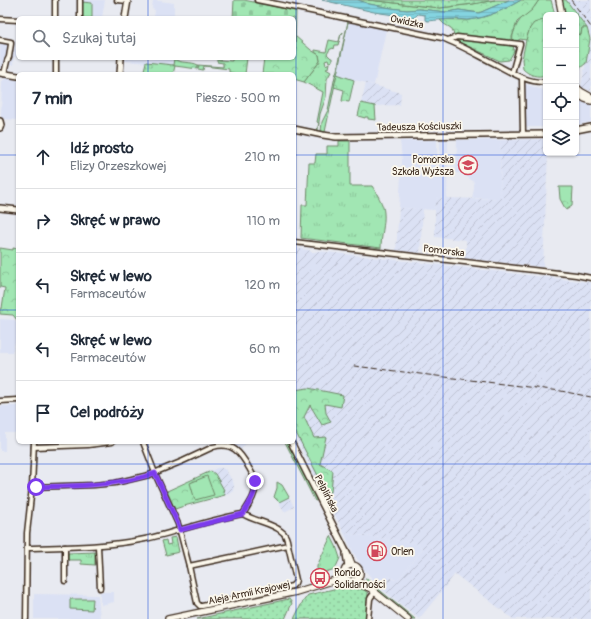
<!DOCTYPE html>
<html lang="pl">
<meta charset="utf-8">
<style>
body{margin:0;font-family:Pangolin,sans-serif;background:#f2f2f3;color:#1f2937}
.controls{position:absolute;right:12px;top:12px;display:grid;overflow:hidden;border-radius:6px;box-shadow:0 1px 3px #0004}
.controls button{width:36px;height:36px;display:grid;place-items:center;padding:0;border:0;border-bottom:1px solid #e0e1e3;background:#fff;color:#1f2937;font:20px sans-serif}
.stop{position:absolute;width:12px;height:12px;margin:-9px;border:3px solid #7c3aed;border-radius:50%;background:#fff}
.stop.end{background:#7c3aed;border-color:#fff;box-shadow:0 1px 4px #0008}
.list{margin:0;padding:0;list-style:none}
h2{display:flex;justify-content:space-between;align-items:center;height:52px;margin:0;padding:0 16px;font-size:17px}
h2 small{font-size:13px;font-weight:400;color:#747a83}
.list li{display:grid;grid-template-columns:26px 1fr auto;gap:12px;align-items:center;box-sizing:border-box;height:64px;padding:0 16px;border-top:1px solid #e0e1e3}
.list b{display:block;font-size:15px;white-space:nowrap}
.list p{margin:0;font-size:13px;white-space:nowrap;color:#747a83}
.list em{font-size:13px;font-style:normal;color:#747a83}
.icon{flex:none;width:22px;height:22px;fill:none;stroke:currentColor;stroke-width:2;stroke-linecap:round;stroke-linejoin:round}
.map{position:relative;flex:none;width:591px;height:619px;overflow:hidden}
.search{position:absolute;background:#fff;box-shadow:0 1px 3px #0004;left:16px;top:16px;width:280px;height:44px;display:flex;align-items:center;gap:10px;box-sizing:border-box;padding:0 14px;border-radius:6px;color:#747a83;font-size:15px}
.panel{position:absolute;background:#fff;box-shadow:0 1px 3px #0004;left:16px;top:72px;width:280px;height:372px;border-radius:6px}
.map>svg:first-child{display:block}
.built{fill:#dbe1f4}
.industrial{fill:url(#industrial-furrows)}
.grass{fill:url(#grass-tufts);stroke:#6e8868}
.forest{fill:url(#forest-crowns);stroke:#6e8868}
.cemetery{fill:url(#cemetery-stones);stroke:#6e8868}
.garden{fill:url(#garden-dots);stroke:#6e8868}
.pitch{fill:#a1e6b3;stroke:#6e8868}
.water{fill:url(#water-rules);stroke:#679092}
.lines{fill:none;stroke-linecap:round;stroke-linejoin:round}
.minor-casing{stroke:#3b2a1e;stroke-width:7}
.tertiary-casing{stroke:#3b2a1e;stroke-width:8}
.secondary-casing{stroke:#3b2a1e;stroke-width:8}
.minor{stroke:#fbf7ec;stroke-width:4}
.tertiary{stroke:#fbf7ec;stroke-width:5}
.secondary{stroke:#fbf7ec;stroke-width:5.5}
.rail{stroke:#3b2a1e;stroke-width:1;stroke-dasharray:6 3;stroke-linecap:butt}
.route{stroke:#7c3aed;stroke-width:5}
.grid{fill:none;stroke:#1d4ed8;stroke-width:1;stroke-opacity:0.55}
.labels{text-anchor:middle;stroke-width:3.5;stroke-linejoin:round;paint-order:stroke}
.street-label{font-size:10px;fill:#3b2a1e;stroke:#fbf7ec}
.poi-label{font-size:10px;fill:#3b2a1e;stroke:#fbf7ec;text-anchor:start}
</style>
<div class="map">
<svg width="591" height="619" viewBox="0 0 591 619">
<defs>
<pattern id="industrial-furrows" width="10" height="10" patternUnits="userSpaceOnUse"><rect width="10" height="10" fill="#dbe1f4"/><path d="M-1 1l2-2M0 10L10 0M9 11l2-2" fill="none" stroke="#bdc1d1"/></pattern>
<pattern id="grass-tufts" width="24" height="20" patternUnits="userSpaceOnUse"><rect width="24" height="20" fill="#a1e6b3"/><path d="M3 7l-1-3M5 7V3M7 7l1-3M15 17l-1-3M17 17v-4M19 17l1-3" fill="none" stroke="#8cc59a"/></pattern>
<pattern id="forest-crowns" width="20" height="18" patternUnits="userSpaceOnUse"><rect width="20" height="18" fill="#a1e6b3"/><path d="M2 6a3 3 0 1 1 6 0M12 15a3 3 0 1 1 6 0" fill="none" stroke="#8cc59a"/></pattern>
<pattern id="cemetery-stones" width="16" height="16" patternUnits="userSpaceOnUse"><rect width="16" height="16" fill="#a1e6b3"/><path d="M2 7V4a2 2 0 0 1 4 0v3zM10 15v-3a2 2 0 0 1 4 0v3z" fill="#8cc59a"/></pattern>
<pattern id="garden-dots" width="8" height="8" patternUnits="userSpaceOnUse"><rect width="8" height="8" fill="#a1e6b3"/><path d="M2 2h.1M6 6h.1" fill="none" stroke="#8cc59a" stroke-width="1.8" stroke-linecap="round"/></pattern>
<pattern id="water-rules" width="6" height="5" patternUnits="userSpaceOnUse"><rect width="6" height="5" fill="#84d4e0"/><path d="M0 2.5h6" fill="none" stroke="#73b6c0"/></pattern>
</defs>
<rect width="100%" height="100%" fill="#e8eaf1"/>
<filter id="ink" filterUnits="userSpaceOnUse"><feTurbulence type="fractalNoise" baseFrequency=".025" numOctaves="2"/><feDisplacementMap in="SourceGraphic" scale="8" xChannelSelector="R" yChannelSelector="G"/><feConvolveMatrix kernelMatrix="1 2 1 2 8 2 1 2 1" color-interpolation-filters="sRGB"/></filter>
<g filter="url(#ink)">
<!-- built -->
<g class="built">
<polygon points="81,0 105,0 102,18 81,18"/>
<polygon points="153,0 174,3 174,18 154,18 155,10 152,9"/>
<polygon points="566,0 578,0 591,20 591,39 587,28"/>
<polygon points="349,22 386,30 374,85 347,78 337,74"/>
<polygon points="0,39 15,41 15,49 18,51 18,56 14,57 13,65 8,65 7,70 0,69"/>
<polygon points="126,58 173,58 173,65 125,61"/>
<polygon points="6,78 18,80 18,120 4,119 1,117 2,81"/>
<polygon points="525,84 546,91 546,127 524,127 523,86"/>
<polygon points="576,100 591,105 591,122 576,125"/>
<polygon points="437,140 437,164 440,165 440,140 448,140 447,198 434,198 435,210 399,208 402,160 400,141"/>
<polygon points="457,140 501,140 500,199 472,198 474,189 474,182 462,173 456,173"/>
<polygon points="0,319 15,320 18,325 18,333 12,352 0,352"/>
<polygon points="0,406 18,406 18,433 5,433 5,451 0,451"/>
<polygon points="344,533 416,543 423,549 398,580 396,580 388,576 379,587 363,568 354,554"/>
<polygon points="100,592 114,592 114,602 101,605 101,602 100,602"/>
<polygon points="34,594 98,595 100,619 34,619"/>
</g>
<!-- industrial -->
<g class="industrial">
<polygon points="578,0 591,0 591,20"/>
<polygon points="590,39 591,39 591,91 581,87"/>
<polygon points="366,83 401,93 400,105 375,106 361,103"/>
<polygon points="546,139 546,153 548,153 543,267 464,258 465,253 466,252 466,240 435,237 435,206 433,203 434,198 500,199 501,140"/>
<polygon points="399,208 423,209 420,253 396,250"/>
<polygon points="294,248 309,250 311,252 315,252 318,251 588,282 591,283 591,619 513,619 455,574 419,619 379,587 388,576 395,580 398,580 423,549 416,543 344,533 294,434"/>
<polygon points="219,442 247,442 240,450 230,445 217,443"/>
<polygon points="217,468 222,468 226,470 233,482 234,486 233,491 229,494 225,495 215,474 211,471"/>
<polygon points="289,497 294,507 284,512 279,502"/>
</g>
<!-- grass -->
<g class="grass">
<path d="M539 0H551L555 15H546V22L543 20 530 28 526 40 520 39 516 42 513 41C512 37 513 34 515 29 520 15 532 12 539 0Z"/>
<polygon points="562,0 566,0 587,28 582,28 581,35 576,33 576,15 565,15"/>
<polygon points="348,22 325,132 321,131 322,122 328,110 335,76 337,70"/>
<polygon points="343,32 343,33 341,34 338,45 335,45 334,49 333,48 329,50 329,51 327,54 331,58 332,58 332,61 329,62 328,60 325,61 326,65 329,63 328,68 326,69 331,72 327,79 326,97 320,114 318,130 317,130 319,123 317,122 323,92 304,82 320,61 319,55 315,52 315,50 326,52 329,40 339,42 341,34"/>
<polygon points="217,58 218,58 218,60 232,61 232,58 247,58 245,74 237,74 229,72 229,69 204,66 203,70 198,69 198,65 223,67 223,63 217,62"/>
<polygon points="146,62 173,65 175,66 173,74 143,74"/>
<path d="M339 141H350V186H372C376 192 384 205 384 213 385 224 381 236 381 248L301 238 302 205H307L309 163H315L316 154H327V146H339Z"/>
<polygon points="285,442 287,442 290,449 295,456 318,500 315,501"/>
<polygon points="331,536 336,546 340,558 335,569 319,574 321,571 317,569 317,566"/>
<polygon points="176,537 179,552 166,555 162,541 166,540 167,545 171,544 170,538"/>
<polygon points="95,552 95,565 81,564 81,560 68,560 68,553"/>
<polygon points="366,578 382,592 415,619 412,619 389,601 366,581"/>
</g>
<!-- forest -->
<g class="forest">
<polygon points="358,0 368,0 440,8 473,4 495,0 509,0 479,13 459,10 447,12 419,9 407,10 391,8 369,4"/>
<path d="M521 0H539L532 10 517 22 512 37 514 51 509 60 500 61 457 41 451 28 444 24 440 20C449 19 459 20 468 20 487 18 506 9 521 0Z"/>
<path d="M543 20 546 22V75C537 78 529 75 523 69L522 59 526 40 530 28 534 23Z"/>
<polygon points="582,28 587,28 590,39 586,63 579,69 576,69 576,33 581,35"/>
<polygon points="295,36 311,50 319,55 320,61 304,82 294,79 294,74 262,74 264,58 294,58"/>
<path d="M174 59C181 64 191 61 198 65V69L175 66 173 65Z"/>
<polygon points="337,74 354,80 349,102 342,101 344,90 334,87"/>
<polygon points="361,103 375,106 376,120 368,119 368,117 365,117 365,118 358,116"/>
<polygon points="559,187 573,187 572,206 566,210 560,199"/>
<polygon points="0,248 13,250 13,248 18,249 18,321 13,315 0,314 0,308 2,308 5,288 0,287"/>
<polygon points="308,388 343,395 341,407 325,404 326,413 331,422 322,425 310,405 304,417 314,438 326,437 320,464 333,471 331,492 327,493 294,429 294,390"/>
<polygon points="211,471 215,474 224,490 223,491 225,495 184,506 175,509 167,491"/>
<polygon points="277,482 282,485 289,497 279,502 274,497 277,488"/>
</g>
<!-- cemetery -->
<polygon class="cemetery" points="234,0 244,0 296,11 295,52 294,18 233,18"/>
<!-- garden -->
<g class="garden">
<polygon points="368,0 495,0 473,4 440,8"/>
<polygon points="338,588 355,588 364,590 368,593 366,619 294,619 302,603 308,595"/>
<polygon points="289,599 292,603 285,619 197,619"/>
</g>
<!-- pitch -->
<g class="pitch">
<polygon points="82,2 92,3 92,18 82,18"/>
<polygon points="207,476 214,495 195,500 190,483"/>
<polygon points="70,599 93,599 92,610 70,609"/>
</g>
<!-- water -->
<path class="water" d="M322 0H358L369 4 391 8 407 10 419 9 447 12 459 10 479 13 509 0H521C506 9 487 18 468 20 464 20 460 19 456 19 446 19 437 20 428 21L425 20V15L418 14 414 18 374 12Z"/>
<g class="lines">
<defs>
<g id="minor">
<polyline points="117,0 128,1"/>
<path d="M257 0 442 38C461 45 479 56 497 65 512 73 528 83 546 82"/>
<polyline points="55,18 55,0"/>
<polyline points="80,18 80,0"/>
<polyline points="0,19 18,20"/>
<polyline points="0,40 11,42 11,44 9,57 7,61 4,74"/>
<polyline points="448,40 457,37 520,44 512,73"/>
<polyline points="56,58 56,74"/>
<polyline points="523,134 522,80 523,78"/>
<polyline points="294,242 576,275 591,278"/>
<polyline points="0,401 18,400"/>
<polyline points="143,442 157,478 178,524 189,566 197,603 200,606 202,606 292,586 295,583 296,580 288,545"/>
<polyline points="34,447 88,445 112,442"/>
<polyline points="98,546 100,588"/>
<polyline points="65,547 65,581"/>
<path d="M27 548C66 547 107 547 145 539 178 532 210 519 243 514 249 504 255 497 256 485 256 479 252 473 249 468 241 453 232 441 213 447L183 461 149 475 115 483 94 485 32 487"/>
<path d="M189 566 288 545C287 539 286 534 281 531 272 523 254 521 243 514"/>
<polyline points="26,619 27,533 32,487 34,442"/>
<polyline points="368,619 370,599 371,597 375,592"/>
</g>
<g id="tertiary">
<polyline points="125,18 128,0"/>
<polyline points="0,73 18,76"/>
<polyline points="120,74 121,58"/>
<polyline points="0,121 1,125 0,128"/>
<polyline points="294,129 323,135 336,137 546,134"/>
<polyline points="576,130 591,127"/>
<polyline points="0,208 18,210"/>
<path d="M291 442 342 543C345 550 350 557 352 565"/>
<polyline points="346,554 348,566"/>
</g>
<g id="secondary">
<polyline points="559,0 562,15"/>
<polyline points="576,87 582,92 591,97"/>
<polyline points="576,93 585,99 591,101"/>
<circle cx="352" cy="573" r="8"/>
<polyline points="356,581 371,589 408,619"/>
<polyline points="168,619 296,592 332,581 346,579"/>
</g>
</defs>
<!-- minor casing -->
<use href="#minor" class="minor-casing"/>
<!-- tertiary casing -->
<use href="#tertiary" class="tertiary-casing"/>
<!-- secondary casing -->
<use href="#secondary" class="secondary-casing"/>
<!-- minor -->
<use href="#minor" class="minor"/>
<!-- tertiary -->
<use href="#tertiary" class="tertiary"/>
<!-- secondary -->
<use href="#secondary" class="secondary"/>
<!-- rail -->
<g class="rail">
<polyline points="571,0 591,27"/>
<polyline points="354,366 561,391 591,397"/>
</g>
</g>
</g>
<g class="lines" filter="url(#ink)">
<!-- route -->
<path class="route" d="M36 487C68 486 99 486 130 480 139 478 147 476 155 473L178 524 180 530 243 514C249 503 257 494 255 481"/>
</g>
<!-- grid -->
<path class="grid" d="M148 0V18M296 0V619M443 0V619M148 58V74M0 155H18M294 155H591M0 310H18M294 310H591M148 442V619M0 464H591"/>
<!-- icons -->
<defs>
<symbol id="university-ring" viewBox="-11 -11 22 22"><circle r="9.5" fill="#fbf7ec" stroke="#d1495b" stroke-width="1.5"/><path d="M0-5L7-2L0 1L-7-2ZM-4 1L0 2.5L4 1V4Q0 6-4 4Z" fill="#d1495b"/></symbol>
<symbol id="fuel-ring" viewBox="-11 -11 22 22"><circle r="9.5" fill="#fbf7ec" stroke="#d1495b" stroke-width="1.5"/><path d="M-5.5-6h7V0h2V4h1.3V-2.5L3-4.5l.8-.8L6-3V5H2.5V1h-1V6h-7ZM-4.2-4.7v3.2H.2V-4.7Z" fill="#d1495b"/></symbol>
<symbol id="bus-ring" viewBox="-11 -11 22 22"><circle r="9.5" fill="#fbf7ec" stroke="#d1495b" stroke-width="1.5"/><path d="M-5-6H5V4H4V6H2V4H-2V6H-4V4H-5ZM-3.5-4V0h7V-4ZM-3.5 1.2v1.5H-2V1.2ZM2 1.2v1.5H3.5V1.2Z" fill="#d1495b"/></symbol>
</defs>
<g fill-rule="evenodd">
<use href="#university-ring" x="457" y="154" width="22" height="22"/>
<use href="#fuel-ring" x="366" y="540" width="22" height="22"/>
<use href="#bus-ring" x="309" y="567" width="22" height="22"/>
</g>
<g class="labels">
<!-- street labels -->
<g class="street-label">
<text transform="translate(407 21) rotate(12)" y="4">Owidzka</text>
<text transform="translate(419 126) rotate(-1)" y="4">Tadeusza Kościuszki</text>
<text transform="translate(444 250) rotate(7)" y="4">Pomorska</text>
<text transform="translate(327 493) rotate(63)" y="4">Pelplińska</text>
<text transform="translate(249 592) rotate(-12)" y="4">Aleja Armii Krajowej</text>
</g>
<!-- poi labels -->
<g class="poi-label">
<text x="454" y="163" text-anchor="end">Pomorska<tspan x="454" dy="12">Szkoła Wyższa</tspan></text>
<text x="391" y="555">Orlen</text>
<text x="334" y="576">Rondo<tspan x="334" dy="12">Solidarności</tspan></text>
</g>
</g>
</svg>
<div class="controls">
<button>+</button>
<button>−</button>
<button><svg class="icon" aria-label="locate" viewBox="0 0 24 24"><circle cx="12" cy="12" r="6"/><path d="M12 2v4M12 18v4M2 12h4M18 12h4"/></svg></button>
<button><svg class="icon" aria-label="layers" viewBox="0 0 24 24"><path d="M12 4l9 5-9 5-9-5zM3 14l9 5 9-5"/></svg></button>
</div>
<div class="stop" style="left:36px;top:487px"></div>
<div class="stop end" style="left:255px;top:481px"></div>
<div class="search"><svg class="icon" aria-label="search" viewBox="0 0 24 24"><circle cx="10" cy="10" r="6"/><path d="M15 15l6 6"/></svg>Szukaj tutaj</div>
<section class="panel">
<h2>7 min<small>Pieszo · 500 m</small></h2>
<ul class="list">
<li><svg class="icon" aria-label="ahead" viewBox="0 0 24 24"><path d="M12 20V5M6 11l6-6 6 6"/></svg><div><b>Idź prosto</b><p>Elizy Orzeszkowej</p></div><em>210 m</em></li>
<li><svg class="icon" aria-label="right" viewBox="0 0 24 24"><path d="M7 20v-9h11M14 6l5 5-5 5"/></svg><div><b>Skręć w prawo</b></div><em>110 m</em></li>
<li><svg class="icon" aria-label="left" viewBox="0 0 24 24"><path d="M17 20v-9H6M10 6l-5 5 5 5"/></svg><div><b>Skręć w lewo</b><p>Farmaceutów</p></div><em>120 m</em></li>
<li><svg class="icon" aria-label="left" viewBox="0 0 24 24"><path d="M17 20v-9H6M10 6l-5 5 5 5"/></svg><div><b>Skręć w lewo</b><p>Farmaceutów</p></div><em>60 m</em></li>
<li><svg class="icon" aria-label="arrive" viewBox="0 0 24 24"><path d="M6 21V4h12l-3 4 3 4H6"/></svg><div><b>Cel podróży</b></div></li>
</ul>
</section>
</div>
